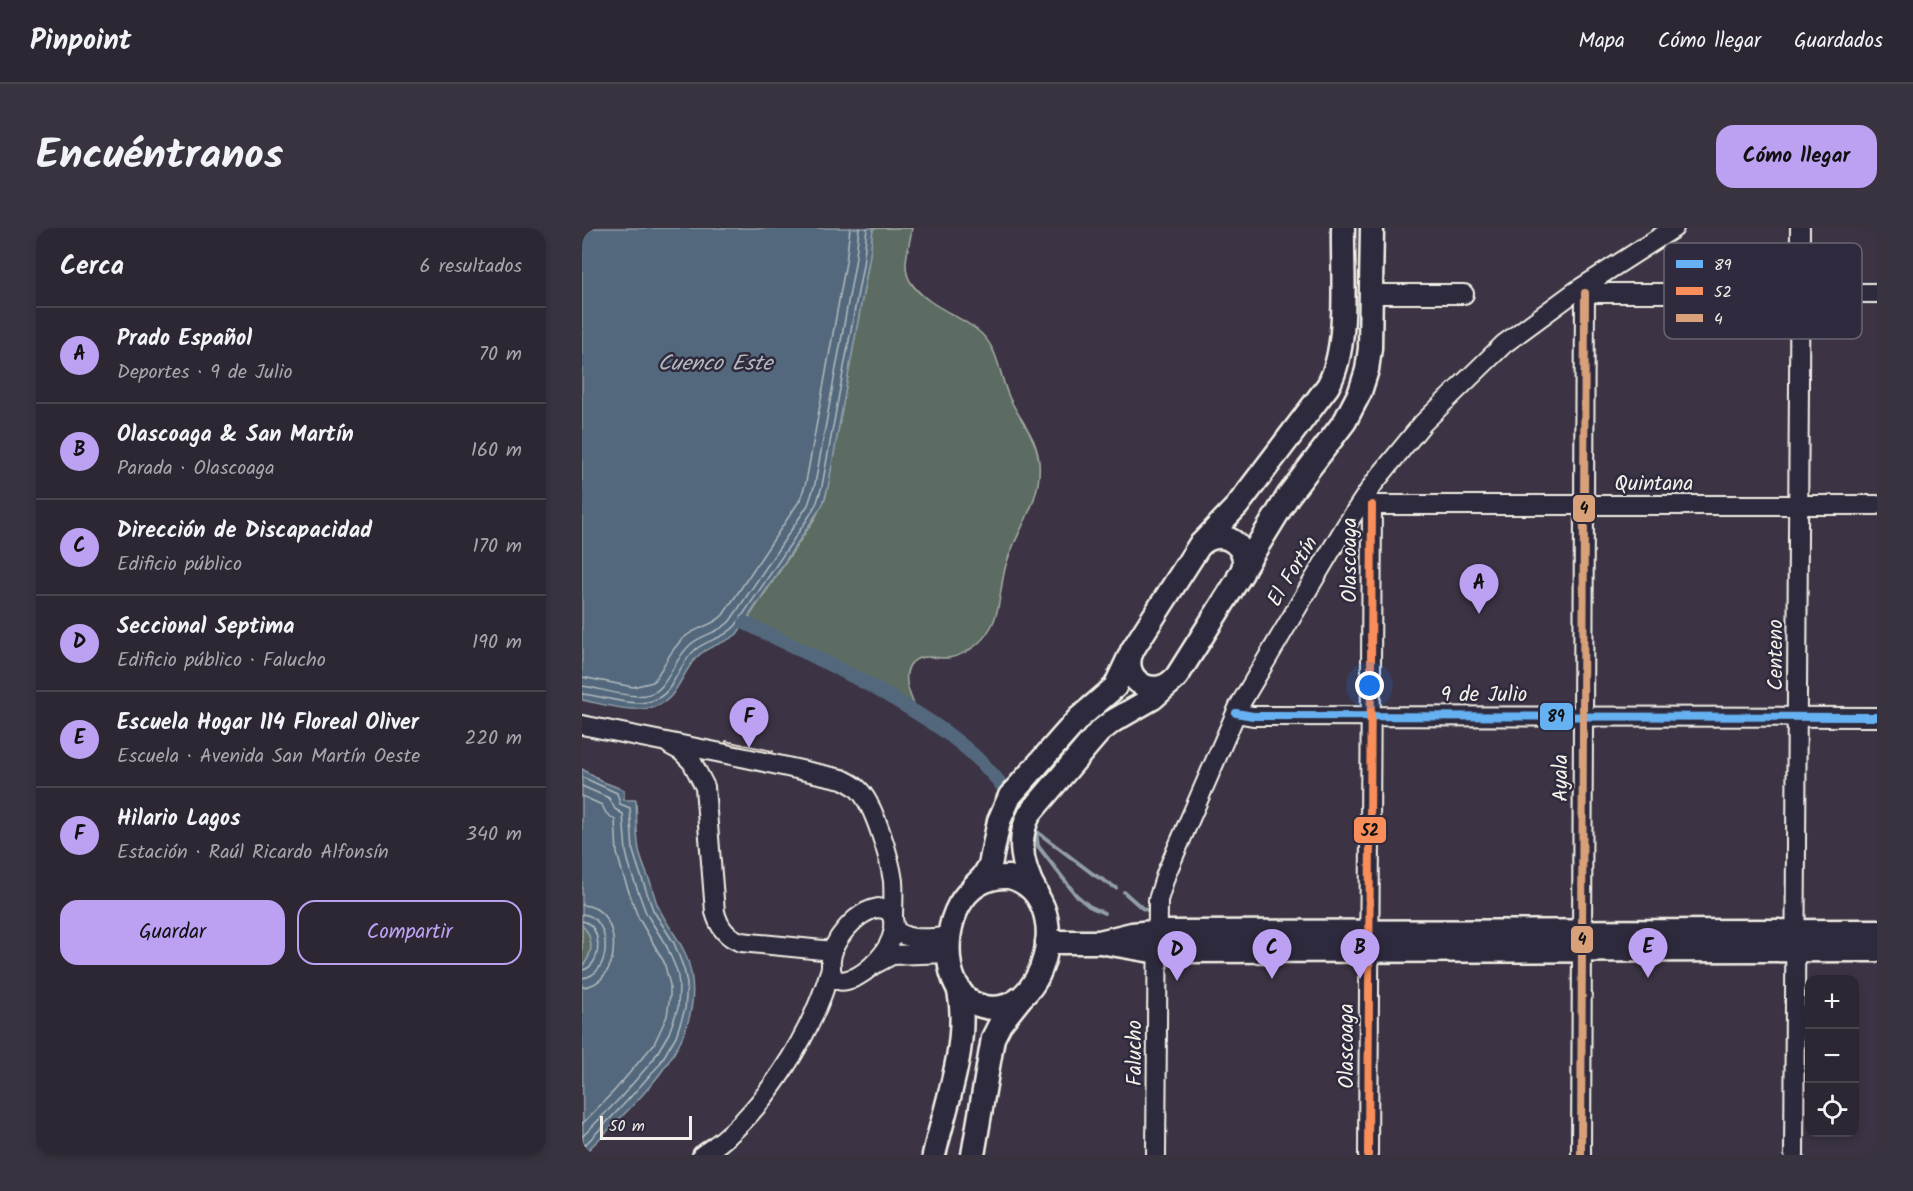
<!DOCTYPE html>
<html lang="es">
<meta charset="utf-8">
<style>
body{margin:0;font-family:Kalam,sans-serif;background:#39333f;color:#f1f3f6}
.controls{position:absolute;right:18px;bottom:18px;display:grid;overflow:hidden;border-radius:12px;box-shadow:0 3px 9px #0003}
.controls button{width:54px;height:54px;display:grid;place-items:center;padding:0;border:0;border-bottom:2px solid #48444e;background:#2d2733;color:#f1f3f6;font:30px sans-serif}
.scale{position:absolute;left:18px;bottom:15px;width:92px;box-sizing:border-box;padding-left:6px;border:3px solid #f4f1e8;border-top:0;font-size:16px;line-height:21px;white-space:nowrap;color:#f4f1e8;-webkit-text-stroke:4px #2f2a3d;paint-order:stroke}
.you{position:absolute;left:788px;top:458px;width:21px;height:21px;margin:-15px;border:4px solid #fff;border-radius:50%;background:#1a73e8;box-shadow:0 0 0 9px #1a73e833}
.badge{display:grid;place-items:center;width:39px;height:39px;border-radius:50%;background:#bca0f2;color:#111;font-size:20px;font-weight:700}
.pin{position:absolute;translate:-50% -50px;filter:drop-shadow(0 2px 3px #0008)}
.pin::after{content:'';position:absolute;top:32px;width:21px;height:18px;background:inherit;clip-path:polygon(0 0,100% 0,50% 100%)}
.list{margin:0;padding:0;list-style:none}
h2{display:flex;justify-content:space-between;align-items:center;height:78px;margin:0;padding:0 24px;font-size:26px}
h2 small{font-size:20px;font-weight:400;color:#a7a5ac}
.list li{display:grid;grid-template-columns:39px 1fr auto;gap:18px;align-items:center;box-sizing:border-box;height:96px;padding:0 24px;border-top:2px solid #48444e}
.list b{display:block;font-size:22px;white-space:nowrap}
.list p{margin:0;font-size:20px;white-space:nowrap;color:#a7a5ac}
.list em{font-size:20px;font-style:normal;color:#a7a5ac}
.actions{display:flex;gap:12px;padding:18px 24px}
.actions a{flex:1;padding:14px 0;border:2px solid #bca0f2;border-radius:18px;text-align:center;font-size:21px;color:#bca0f2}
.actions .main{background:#bca0f2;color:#111}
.icon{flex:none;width:33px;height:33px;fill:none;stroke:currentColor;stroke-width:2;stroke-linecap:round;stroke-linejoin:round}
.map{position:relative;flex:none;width:1295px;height:927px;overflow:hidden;border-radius:18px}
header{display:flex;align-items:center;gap:36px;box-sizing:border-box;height:84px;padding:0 30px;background:#2d2733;border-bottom:2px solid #48444e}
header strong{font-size:28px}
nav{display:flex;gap:33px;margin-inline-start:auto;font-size:21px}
.intro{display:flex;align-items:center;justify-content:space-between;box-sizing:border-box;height:144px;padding:0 36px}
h1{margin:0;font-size:42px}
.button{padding:15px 27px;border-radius:18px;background:#bca0f2;color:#111;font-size:21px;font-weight:700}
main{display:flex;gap:36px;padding:0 36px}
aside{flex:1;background:#2d2733;border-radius:18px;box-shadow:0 3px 9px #0003}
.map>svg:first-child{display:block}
.green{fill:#5d6c63;stroke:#a8aea6;stroke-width:1.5}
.water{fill:#52687d;stroke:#939fa8;stroke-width:1.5}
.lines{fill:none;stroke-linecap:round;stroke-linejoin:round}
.shore{stroke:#b3babd;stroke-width:1.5}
.stream{stroke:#939fa8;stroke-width:4}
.canal{stroke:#52687d;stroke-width:14}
.building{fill:#725a62;stroke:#f4f1e8;stroke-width:1.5}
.minor-casing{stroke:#f4f1e8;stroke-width:22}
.major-casing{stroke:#f4f1e8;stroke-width:27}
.minor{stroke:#2f2a3d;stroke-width:18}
.major{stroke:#2f2a3d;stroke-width:22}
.bus-1-casing{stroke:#2f2a3d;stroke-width:12}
.bus-2-casing{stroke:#2f2a3d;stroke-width:12}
.bus-3-casing{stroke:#2f2a3d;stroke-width:12}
.bus-1{stroke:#66b1f2;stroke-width:8}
.bus-2{stroke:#fa8e5a;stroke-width:8}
.bus-3{stroke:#d9a179;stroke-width:8}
.labels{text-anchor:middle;stroke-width:5;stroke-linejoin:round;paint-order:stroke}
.street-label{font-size:21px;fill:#f4f1e8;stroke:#2f2a3d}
.water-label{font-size:22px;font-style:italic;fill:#b3babd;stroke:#2f2a3d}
.key{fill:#2f2a3d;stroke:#6a6670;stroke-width:1.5}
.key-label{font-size:16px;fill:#f4f1e8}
.line-badge{stroke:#2f2a3d;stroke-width:2}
.pale-badge-label{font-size:16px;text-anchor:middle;font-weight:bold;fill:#111}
</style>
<header>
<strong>Pinpoint</strong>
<nav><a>Mapa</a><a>Cómo llegar</a><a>Guardados</a></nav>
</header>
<div class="intro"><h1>Encuéntranos</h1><a class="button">Cómo llegar</a></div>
<main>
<aside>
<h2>Cerca<small>6 resultados</small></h2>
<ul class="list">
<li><span class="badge">A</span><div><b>Prado Español</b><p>Deportes · 9 de Julio</p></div><em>70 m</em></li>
<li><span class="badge">B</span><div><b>Olascoaga &amp; San Martín</b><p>Parada · Olascoaga</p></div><em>160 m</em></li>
<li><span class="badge">C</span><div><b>Dirección de Discapacidad</b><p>Edificio público</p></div><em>170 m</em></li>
<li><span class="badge">D</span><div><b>Seccional Septima</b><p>Edificio público · Falucho</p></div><em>190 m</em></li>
<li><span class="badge">E</span><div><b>Escuela Hogar 114 Floreal Oliver</b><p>Escuela · Avenida San Martín Oeste</p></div><em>220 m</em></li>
<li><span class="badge">F</span><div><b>Hilario Lagos</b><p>Estación · Raúl Ricardo Alfonsín</p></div><em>340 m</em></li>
</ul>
<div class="actions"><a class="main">Guardar</a><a>Compartir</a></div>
</aside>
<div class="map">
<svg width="1295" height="927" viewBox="0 0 1295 927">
<rect width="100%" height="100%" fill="#3c3444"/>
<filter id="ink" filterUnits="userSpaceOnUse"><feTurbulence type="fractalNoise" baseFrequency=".0167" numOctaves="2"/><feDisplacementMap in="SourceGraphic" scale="12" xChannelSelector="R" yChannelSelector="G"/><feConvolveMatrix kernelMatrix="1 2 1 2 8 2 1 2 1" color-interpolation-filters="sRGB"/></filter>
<g filter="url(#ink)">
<!-- green -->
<g class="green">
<path d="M291 0H330C328 18 319 37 328 53 342 76 374 86 394 101 419 120 416 148 429 173 443 200 460 215 457 248 454 281 433 306 424 337 418 357 419 381 409 399 404 408 396 417 387 422 381 426 373 429 366 430 353 431 337 424 328 437 319 452 330 471 336 485L260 441 163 395 233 290 244 268 286 38Z"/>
<path d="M0 697C12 710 12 725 0 739Z"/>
</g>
<!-- water -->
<g class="water">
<path d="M0 0H291L288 27 246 259 241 276 155 406C143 416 126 417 115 429 104 440 99 456 89 468 68 492 26 477 0 472Z"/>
<path d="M0 541 19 553 42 562V572H54C55 588 54 606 57 622 59 634 65 645 69 656 72 665 73 674 78 682 85 697 96 709 103 725 137 808 52 875 1 927L0 739C12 725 12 710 0 697Z"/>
</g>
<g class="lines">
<!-- shore -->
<g class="shore">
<path d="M0 449 51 459 71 454C82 439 89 420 104 408 115 399 131 398 141 387L218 272 224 254 264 34 268 0"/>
<path d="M0 458C22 460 63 479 80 458 90 445 96 427 109 416 121 406 137 405 148 393L226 277 233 256 273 36 277 0"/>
<path d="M0 466C27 468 68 489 88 459 96 447 102 431 114 421 127 411 143 410 154 397L228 287 235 274 240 258 281 37 285 0"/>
<polyline points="0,549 35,565 38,576 48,580 51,623 57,642 71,682 92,715 102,741 105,756 103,781 94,808 77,837 45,873 0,920"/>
<polyline points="0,558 27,570 33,581 41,586 44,624 49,644 64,685 85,719 95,743 97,756 96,780 87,805 71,832 40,868 0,909"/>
<polyline points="0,568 20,577 24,585 33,592 35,625 41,647 56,689 82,734 88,757 88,767 85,788 72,816 33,862 0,896"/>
<path d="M0 677C42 678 42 757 0 759"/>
<path d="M0 686C31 688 31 748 0 750"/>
<path d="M0 693C21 696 21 739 0 742"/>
</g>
<!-- stream -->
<g class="stream">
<polyline points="454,603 511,646 534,660"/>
<polyline points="454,604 456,618 494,667 507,678 522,685"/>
<polyline points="542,664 560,680 572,685"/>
</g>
<!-- canal -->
<path class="canal" d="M163 395C210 418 258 440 303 466 348 492 390 518 422 560"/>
</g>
<!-- building -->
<polygon class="building" points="144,513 191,523 190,528 143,517"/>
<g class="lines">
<defs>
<g id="minor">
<polyline points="1003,65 1295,65"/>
<polyline points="789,66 882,66"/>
<polyline points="778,277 1295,277"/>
<polyline points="654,485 671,488 1295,489"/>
<path d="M0 497 164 530 260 551C266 554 271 556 276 561 292 575 308 631 311 653 312 666 311 678 311 691"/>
<path d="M88 517 99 523 110 534 123 559 133 684C137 699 144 709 159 714L251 723"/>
<path d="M296 680 306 682C334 715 253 779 249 741 248 731 251 719 257 710 267 696 279 683 296 680Z"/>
<path d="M311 698C322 716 349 709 367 709"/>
<polyline points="293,736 310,727 367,725"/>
<path d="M120 927C179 890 230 806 249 740"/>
<polyline points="574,927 576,672 584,646 657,478 763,299 792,255 841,195 922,116 994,63 1092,0"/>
<polyline points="786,927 790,277"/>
<polyline points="999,927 1003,65"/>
<polyline points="1212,927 1218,0"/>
</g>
<g id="major">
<polyline points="657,348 706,268 763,193 778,164 785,142 788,120 790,0"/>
<path d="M550 423C537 453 575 474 595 448L660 345C670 318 640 297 618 317"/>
<path d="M427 649C497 666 463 801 396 777 380 772 371 754 368 738 361 697 379 647 427 649Z"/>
<path d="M392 658 401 649 408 637 417 593 428 568 497 490 533 459 551 421 617 318 655 278 746 158C768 118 760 47 761 0"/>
<path d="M455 666C440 640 434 611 448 585L517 504 531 493 571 470 589 454"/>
<polyline points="465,714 517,714 550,706 571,704 1295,703"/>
<polyline points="523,715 570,723 1295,722"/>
<path d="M352 927C364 875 389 811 376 759"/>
<polyline points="391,927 411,810 418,796 438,771"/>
</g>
</defs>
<!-- minor casing -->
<use href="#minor" class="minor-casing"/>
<!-- major casing -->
<use href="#major" class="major-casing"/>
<!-- minor -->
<use href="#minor" class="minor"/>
<!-- major -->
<use href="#major" class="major"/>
<defs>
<polyline id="bus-1" points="654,485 671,488 1295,489"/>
<polyline id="bus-2" points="786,927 790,277"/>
<polyline id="bus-3" points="999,927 1003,65"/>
</defs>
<!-- bus-1 casing -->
<use href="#bus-1" class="bus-1-casing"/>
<!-- bus-2 casing -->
<use href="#bus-2" class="bus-2-casing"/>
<!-- bus-3 casing -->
<use href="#bus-3" class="bus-3-casing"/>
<!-- bus-1 -->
<use href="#bus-1" class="bus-1"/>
<!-- bus-2 -->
<use href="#bus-2" class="bus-2"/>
<!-- bus-3 -->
<use href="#bus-3" class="bus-3"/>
</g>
</g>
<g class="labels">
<!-- street labels -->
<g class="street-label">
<text x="1072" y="262">Quintana</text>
<text transform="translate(767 332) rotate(-90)" y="7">Olascoaga</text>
<text transform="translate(710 343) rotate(-59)" y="7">El Fortín</text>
<text transform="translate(1193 427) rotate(-90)" y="7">Centeno</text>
<text x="902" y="473">9 de Julio</text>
<text transform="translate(978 550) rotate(-90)" y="7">Ayala</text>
<text transform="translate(764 818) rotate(-90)" y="7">Olascoaga</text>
<text transform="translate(552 825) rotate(-90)" y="7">Falucho</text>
</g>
<!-- water labels -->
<g class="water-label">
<text x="133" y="142">Cuenco Este</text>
</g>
</g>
<!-- legend -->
<rect x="1082" y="15" width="198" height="96" rx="9" class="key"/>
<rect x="1094" y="32" width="27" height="8" fill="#66b1f2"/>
<rect x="1094" y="59" width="27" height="8" fill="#fa8e5a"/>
<rect x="1094" y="86" width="27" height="8" fill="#d9a179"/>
<g class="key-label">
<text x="1132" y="42">89</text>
<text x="1132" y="69">52</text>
<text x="1132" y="96">4</text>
</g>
<g class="line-badge">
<rect x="990" y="266" width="24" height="29" rx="6" fill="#d9a179"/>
<rect x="957" y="474" width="35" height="29" rx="6" fill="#66b1f2"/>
<rect x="771" y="588" width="34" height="28" rx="6" fill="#fa8e5a"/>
<rect x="988" y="697" width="24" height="29" rx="6" fill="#d9a179"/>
</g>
<g class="pale-badge-label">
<text x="1002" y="286">4</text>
<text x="974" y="494">89</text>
<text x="788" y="608">52</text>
<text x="1000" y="717">4</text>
</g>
</svg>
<div class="controls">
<button>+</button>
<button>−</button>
<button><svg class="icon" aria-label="locate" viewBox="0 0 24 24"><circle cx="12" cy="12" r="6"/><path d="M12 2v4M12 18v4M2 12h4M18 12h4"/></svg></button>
</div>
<div class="scale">50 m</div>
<div class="you"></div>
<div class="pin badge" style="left:897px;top:386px">A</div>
<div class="pin badge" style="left:778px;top:751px">B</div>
<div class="pin badge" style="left:690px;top:751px">C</div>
<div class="pin badge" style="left:595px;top:753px">D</div>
<div class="pin badge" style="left:1066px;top:750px">E</div>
<div class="pin badge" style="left:167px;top:520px">F</div>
</div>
</main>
